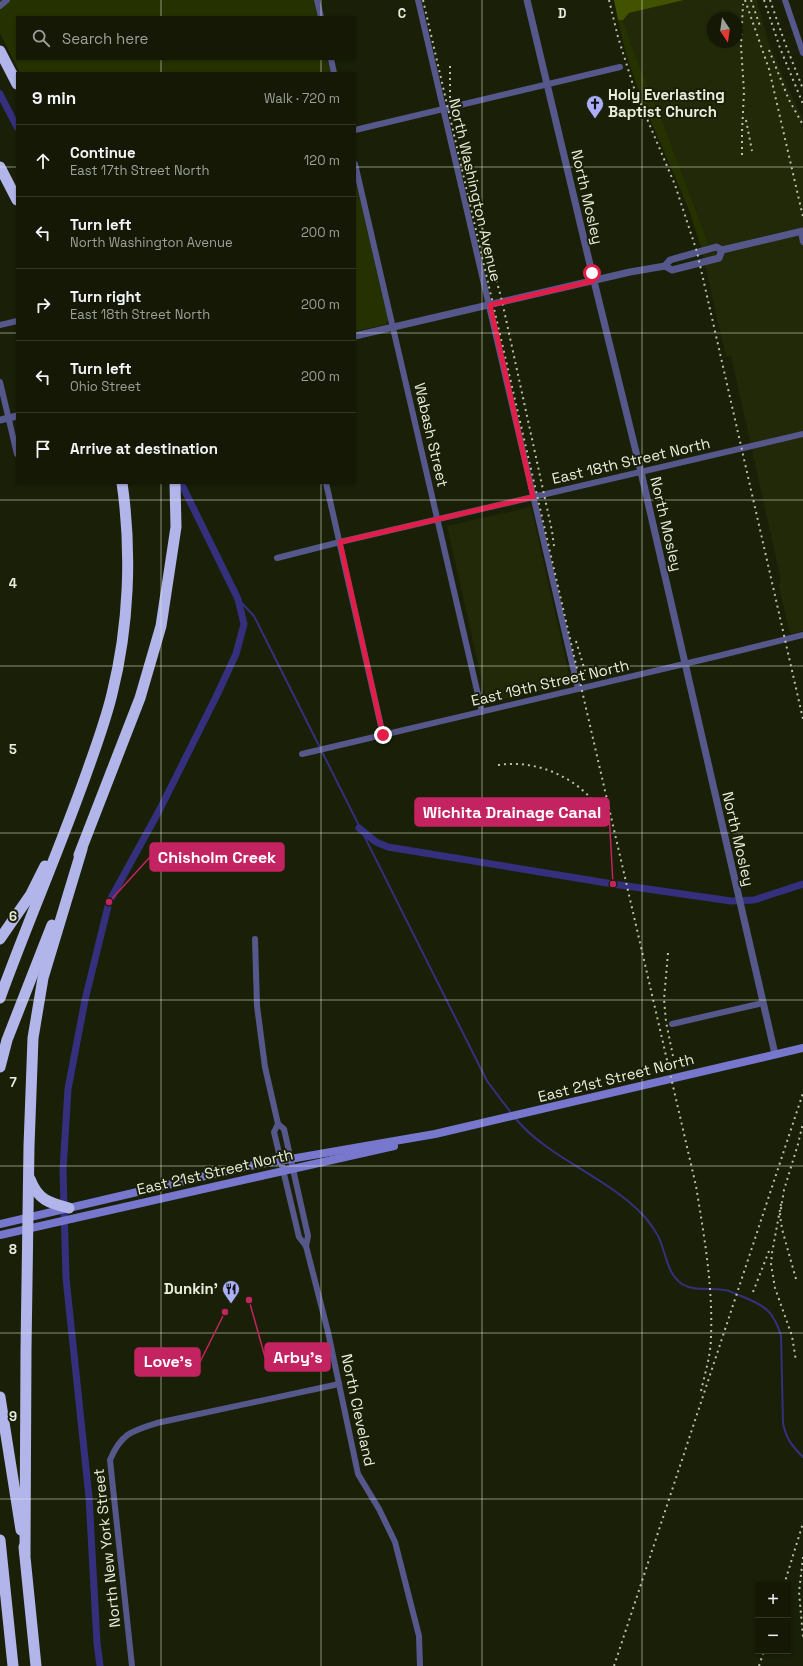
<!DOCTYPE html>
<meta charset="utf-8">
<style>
body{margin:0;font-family:"Space Grotesk",sans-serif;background:#1d210f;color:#f1f3f6}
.controls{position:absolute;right:12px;bottom:12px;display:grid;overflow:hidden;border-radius:0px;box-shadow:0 1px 3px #0004}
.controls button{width:36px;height:36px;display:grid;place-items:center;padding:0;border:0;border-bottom:1px solid #333727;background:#141805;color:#f1f3f6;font:20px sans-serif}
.compass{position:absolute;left:707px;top:12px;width:36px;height:36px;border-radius:50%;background:#141805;box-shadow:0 1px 3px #0004;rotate:167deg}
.stop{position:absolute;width:12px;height:12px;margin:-9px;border:3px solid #e11d48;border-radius:50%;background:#fff}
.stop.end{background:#e11d48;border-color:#fff;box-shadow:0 1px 4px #0008}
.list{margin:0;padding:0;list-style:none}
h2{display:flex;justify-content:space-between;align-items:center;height:52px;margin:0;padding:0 16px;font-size:17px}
h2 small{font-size:13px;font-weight:400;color:#9da09a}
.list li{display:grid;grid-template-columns:26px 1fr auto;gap:12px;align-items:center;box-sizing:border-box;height:72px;padding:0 16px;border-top:1px solid #333727}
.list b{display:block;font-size:15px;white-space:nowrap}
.list p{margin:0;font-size:13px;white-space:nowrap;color:#9da09a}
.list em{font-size:13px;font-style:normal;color:#9da09a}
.icon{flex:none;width:22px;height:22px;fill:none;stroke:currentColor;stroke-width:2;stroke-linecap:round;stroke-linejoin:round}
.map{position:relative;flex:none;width:803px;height:1666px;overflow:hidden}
.search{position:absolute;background:#141805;box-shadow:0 1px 3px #0004;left:16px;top:16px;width:340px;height:44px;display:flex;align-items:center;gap:10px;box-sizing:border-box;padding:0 14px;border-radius:0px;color:#9da09a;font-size:15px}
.panel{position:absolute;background:#141805;box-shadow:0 1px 3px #0004;left:16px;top:72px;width:340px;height:412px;border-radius:0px}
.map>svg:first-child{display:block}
.built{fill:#212908;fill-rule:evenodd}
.green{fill:#263100}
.forest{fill:#425300}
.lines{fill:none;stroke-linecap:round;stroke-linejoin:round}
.stream{stroke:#35307d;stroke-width:2}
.canal{stroke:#35307d;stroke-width:7}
.minor{stroke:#56588c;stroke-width:6}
.tertiary{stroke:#56588c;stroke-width:7}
.secondary{stroke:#7778cd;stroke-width:8}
.motorway{stroke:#b1b5e9;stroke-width:11}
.rail{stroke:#bac0ae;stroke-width:2;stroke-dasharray:2 4;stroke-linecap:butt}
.route{stroke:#e11d48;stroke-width:5}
.grid{fill:none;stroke:#e8eddd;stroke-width:1;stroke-opacity:0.55}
.labels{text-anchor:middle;stroke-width:4;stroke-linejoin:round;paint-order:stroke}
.poi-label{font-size:15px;font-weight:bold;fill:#e8eddd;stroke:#1a2007;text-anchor:start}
.street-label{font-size:15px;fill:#e8eddd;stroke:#1a2007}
.grid-label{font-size:13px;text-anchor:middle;font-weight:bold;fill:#e8eddd;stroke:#1a2007;stroke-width:4;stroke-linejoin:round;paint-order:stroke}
.leader{fill:none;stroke:#c42362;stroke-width:1.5}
.callout-dot{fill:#c42362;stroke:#1a2007;stroke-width:1.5}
.callout{fill:#c42362;stroke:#c42362;stroke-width:1.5}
.callout-label{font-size:16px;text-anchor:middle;font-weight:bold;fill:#fff}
</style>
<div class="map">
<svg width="803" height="1666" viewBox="0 0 803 1666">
<rect width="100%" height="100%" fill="#1a2007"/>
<!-- built -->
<g class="built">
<path d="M684 0H757L768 41 789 90 803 119V122L800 125 803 130V631L790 634 779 586 781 580 731 356 726 357 701 247 709 245 663 123 635 55 623 20 629 13ZM713 18H737V42H713Z"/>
<polygon points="531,507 571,684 487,703 447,526"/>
</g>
<!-- green -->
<g class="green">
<polygon points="0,0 314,0 318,17 17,17 17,59 327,59 331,73 20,73 0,33"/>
<path d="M618 20H623L635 55 663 123 709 245 701 247C696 232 692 217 686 203 662 143 631 85 618 20Z"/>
<polygon points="355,179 388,320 385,325 355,331"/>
</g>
<!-- forest -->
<polygon class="forest" points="614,0 684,0 629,13 623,20 618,20"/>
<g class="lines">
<!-- stream -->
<g class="stream">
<polyline points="238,599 254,616 487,1081 512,1114"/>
<path d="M515 1118C548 1158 604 1175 642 1214 648 1220 654 1229 658 1236 666 1251 666 1273 682 1284 695 1292 710 1287 724 1290 729 1290 735 1294 741 1296 764 1305 774 1311 781 1336L783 1423C786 1439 792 1446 803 1457"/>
</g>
<!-- canal -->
<g class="canal">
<polyline points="0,94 17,127"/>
<polyline points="359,828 376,842 388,847 613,884 731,901 754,900 803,884"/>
<polyline points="100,1666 97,1643 89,1497 66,1278 63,1170 68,1089 85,1000 109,902 160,809 216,697 236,654 244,624 238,599 181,483"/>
</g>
<!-- minor -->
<g class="minor">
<polyline points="317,0 321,17"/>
<polyline points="418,0 578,689"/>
<polyline points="785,0 803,53"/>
<polyline points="0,6 7,0"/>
<polyline points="331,59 334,73"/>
<polyline points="355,130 620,67"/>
<polyline points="355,164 482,712"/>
<polyline points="801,232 803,242"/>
<polyline points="0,325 17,321"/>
<polyline points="0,382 17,454"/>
<polyline points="326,483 383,735"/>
<polyline points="277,558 340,542 803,434"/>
<polyline points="302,754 718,656 803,635"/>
<polyline points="255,939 257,1006 265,1067 278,1124 274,1132 299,1237 306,1246 328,1332 358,1474 379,1509 395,1542 419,1636 420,1666"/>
<polyline points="672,1024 763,1003"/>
<polyline points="278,1124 284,1129 308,1236 306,1246"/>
<path d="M132 1666 110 1460C121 1434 131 1431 157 1423L339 1384"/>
</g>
<!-- tertiary -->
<g class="tertiary">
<polyline points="527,0 592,273 641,472 775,1054"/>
<polyline points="665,266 670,260 716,247 722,250 803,231"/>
<polyline points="355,336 630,272 665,266 672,270 719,258 722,250"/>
<polyline points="0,420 17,416"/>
</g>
<!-- secondary -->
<g class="secondary">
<polyline points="0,1224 244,1167 435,1134 803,1048"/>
<polyline points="0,1235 394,1146"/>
</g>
<!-- motorway -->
<g class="motorway">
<polyline points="0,51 17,84"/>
<polyline points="0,167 17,200"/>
<polyline points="79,855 140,698 161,626 176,527 175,483"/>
<polyline points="0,939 31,894 45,866"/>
<path d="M0 998C28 921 61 846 88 769 97 744 106 719 112 694 129 626 132 552 122 483"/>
<polyline points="0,1067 7,1040 52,925"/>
<path d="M30 1179C38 1200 49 1203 69 1208"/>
<polyline points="0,1397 21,1530"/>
<polyline points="0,1540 13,1666"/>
<polyline points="24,1547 36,1666"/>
<polyline points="25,1554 26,1350 29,1146 33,1038 43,978 82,849"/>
</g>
<!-- rail -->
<g class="rail">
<path d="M423 0 696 1186C704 1235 713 1286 711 1336 711 1355 705 1373 701 1391"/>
<polyline points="609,0 618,37 634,88 675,185 697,252 803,719"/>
<polyline points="745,0 769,69 803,217"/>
<polyline points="751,0 760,26"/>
<polyline points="764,0 780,48 803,104"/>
<polyline points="770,0 785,43 803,89"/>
<polyline points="769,50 789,100 803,125"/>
<polyline points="450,104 450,64"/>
<polyline points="746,120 752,151"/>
<polyline points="742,155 742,132 744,92 741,46 743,4"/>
<polyline points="476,205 502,301 552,531 554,546"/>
<polyline points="576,641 585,671"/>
<path d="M498 765C544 758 592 785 610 827"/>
<polyline points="668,953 664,999 666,1022 675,1066"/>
<polyline points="781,1204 772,1253 771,1264 775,1288 792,1336 796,1361"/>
<polyline points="796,1279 782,1229 780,1215 784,1190 798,1144 803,1123"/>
<polyline points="753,1292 769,1251"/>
<polyline points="803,1557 799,1592 803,1637"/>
<polyline points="784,1585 803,1523"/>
<polyline points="614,1666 803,1093"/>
<polyline points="759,1666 764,1651"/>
</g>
</g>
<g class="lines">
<!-- route -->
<polyline class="route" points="383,735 340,542 533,497 490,305 593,281 592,273"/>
</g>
<!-- grid -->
<path class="grid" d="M161 0V17M321 0V17M482 0V1666M642 0V1666M161 59V73M321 59V73M0 167H17M355 167H803M0 333H17M355 333H803M161 483V1666M321 483V1666M0 500H803M0 666H803M0 833H803M0 1000H803M0 1166H803M0 1333H803M0 1499H803"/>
<!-- icons -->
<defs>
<symbol id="church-pin" viewBox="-11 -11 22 30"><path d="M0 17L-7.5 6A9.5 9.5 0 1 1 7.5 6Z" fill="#abaffb" stroke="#1a2007"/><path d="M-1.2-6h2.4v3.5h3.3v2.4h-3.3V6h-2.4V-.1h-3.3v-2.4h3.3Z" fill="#111"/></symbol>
<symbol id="restaurant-pin" viewBox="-11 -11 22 30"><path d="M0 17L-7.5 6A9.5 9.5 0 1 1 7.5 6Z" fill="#abaffb" stroke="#1a2007"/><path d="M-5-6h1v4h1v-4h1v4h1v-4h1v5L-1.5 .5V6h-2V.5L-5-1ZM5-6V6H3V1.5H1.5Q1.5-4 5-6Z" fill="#111"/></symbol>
</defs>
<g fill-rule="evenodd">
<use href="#church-pin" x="585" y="94" width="20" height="27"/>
<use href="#restaurant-pin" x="221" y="1279" width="20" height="27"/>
</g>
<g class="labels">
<!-- poi labels -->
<g class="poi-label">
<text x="608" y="100">Holy Everlasting<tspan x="608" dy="17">Baptist Church</tspan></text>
<text x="218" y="1294" text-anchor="end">Dunkin'</text>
</g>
<!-- street labels -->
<g class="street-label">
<text transform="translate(475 190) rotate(77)" y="5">North Washington Avenue</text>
<text transform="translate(587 197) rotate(77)" y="5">North Mosley</text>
<text transform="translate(431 435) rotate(77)" y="5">Wabash Street</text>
<text transform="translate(631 461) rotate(-13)" y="5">East 18th Street North</text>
<text transform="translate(666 524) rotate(77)" y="5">North Mosley</text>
<text transform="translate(550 683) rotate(-13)" y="5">East 19th Street North</text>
<text transform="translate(738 839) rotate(77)" y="5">North Mosley</text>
<text transform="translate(616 1078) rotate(-14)" y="5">East 21st Street North</text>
<text transform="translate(215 1172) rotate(-13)" y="5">East 21st Street North</text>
<text transform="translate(358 1410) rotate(78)" y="5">North Cleveland</text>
<text transform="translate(107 1548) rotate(-96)" y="5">North New York Street</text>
</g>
</g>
<g class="grid-label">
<text x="402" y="18">C</text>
<text x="562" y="18">D</text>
<text x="13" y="588">4</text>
<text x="13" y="754">5</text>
<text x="13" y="921">6</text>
<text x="13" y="1087">7</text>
<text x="13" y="1254">8</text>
<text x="13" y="1421">9</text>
</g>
<!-- callouts -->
<path class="leader" d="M613 884L609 812M109 902L150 857M249 1300L265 1357M225 1312L200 1362"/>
<g class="callout-dot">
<circle cx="613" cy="884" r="4"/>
<circle cx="109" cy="902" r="4"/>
<circle cx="249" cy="1300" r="4"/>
<circle cx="225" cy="1312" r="4"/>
</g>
<g class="callout">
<rect x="415" y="798" width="194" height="28" rx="4"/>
<rect x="150" y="843" width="134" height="28" rx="4"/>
<rect x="265" y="1343" width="65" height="28" rx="4"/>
<rect x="135" y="1348" width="65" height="28" rx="4"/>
</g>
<g class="callout-label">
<text x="512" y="818">Wichita Drainage Canal</text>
<text x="217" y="863">Chisholm Creek</text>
<text x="298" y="1363">Arby's</text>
<text x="168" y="1367">Love's</text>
</g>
</svg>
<div class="controls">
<button>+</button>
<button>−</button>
</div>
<svg class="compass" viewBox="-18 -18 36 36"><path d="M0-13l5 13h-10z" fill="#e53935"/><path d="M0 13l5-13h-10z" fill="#9da09a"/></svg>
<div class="stop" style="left:592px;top:273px"></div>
<div class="stop end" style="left:383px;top:735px"></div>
<div class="search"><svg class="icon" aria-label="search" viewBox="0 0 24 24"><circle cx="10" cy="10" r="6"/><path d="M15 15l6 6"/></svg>Search here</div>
<section class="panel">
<h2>9 min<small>Walk · 720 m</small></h2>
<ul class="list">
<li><svg class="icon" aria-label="ahead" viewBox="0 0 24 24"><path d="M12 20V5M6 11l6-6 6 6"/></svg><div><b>Continue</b><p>East 17th Street North</p></div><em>120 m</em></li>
<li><svg class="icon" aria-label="left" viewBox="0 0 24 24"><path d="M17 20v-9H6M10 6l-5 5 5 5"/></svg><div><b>Turn left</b><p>North Washington Avenue</p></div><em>200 m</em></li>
<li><svg class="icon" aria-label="right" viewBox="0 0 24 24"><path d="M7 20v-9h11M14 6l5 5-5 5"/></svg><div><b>Turn right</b><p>East 18th Street North</p></div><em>200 m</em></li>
<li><svg class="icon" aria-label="left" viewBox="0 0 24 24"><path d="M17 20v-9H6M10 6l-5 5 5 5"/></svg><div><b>Turn left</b><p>Ohio Street</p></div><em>200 m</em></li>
<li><svg class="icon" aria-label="arrive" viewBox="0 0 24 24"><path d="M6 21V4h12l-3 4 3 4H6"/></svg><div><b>Arrive at destination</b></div></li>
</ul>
</section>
</div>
